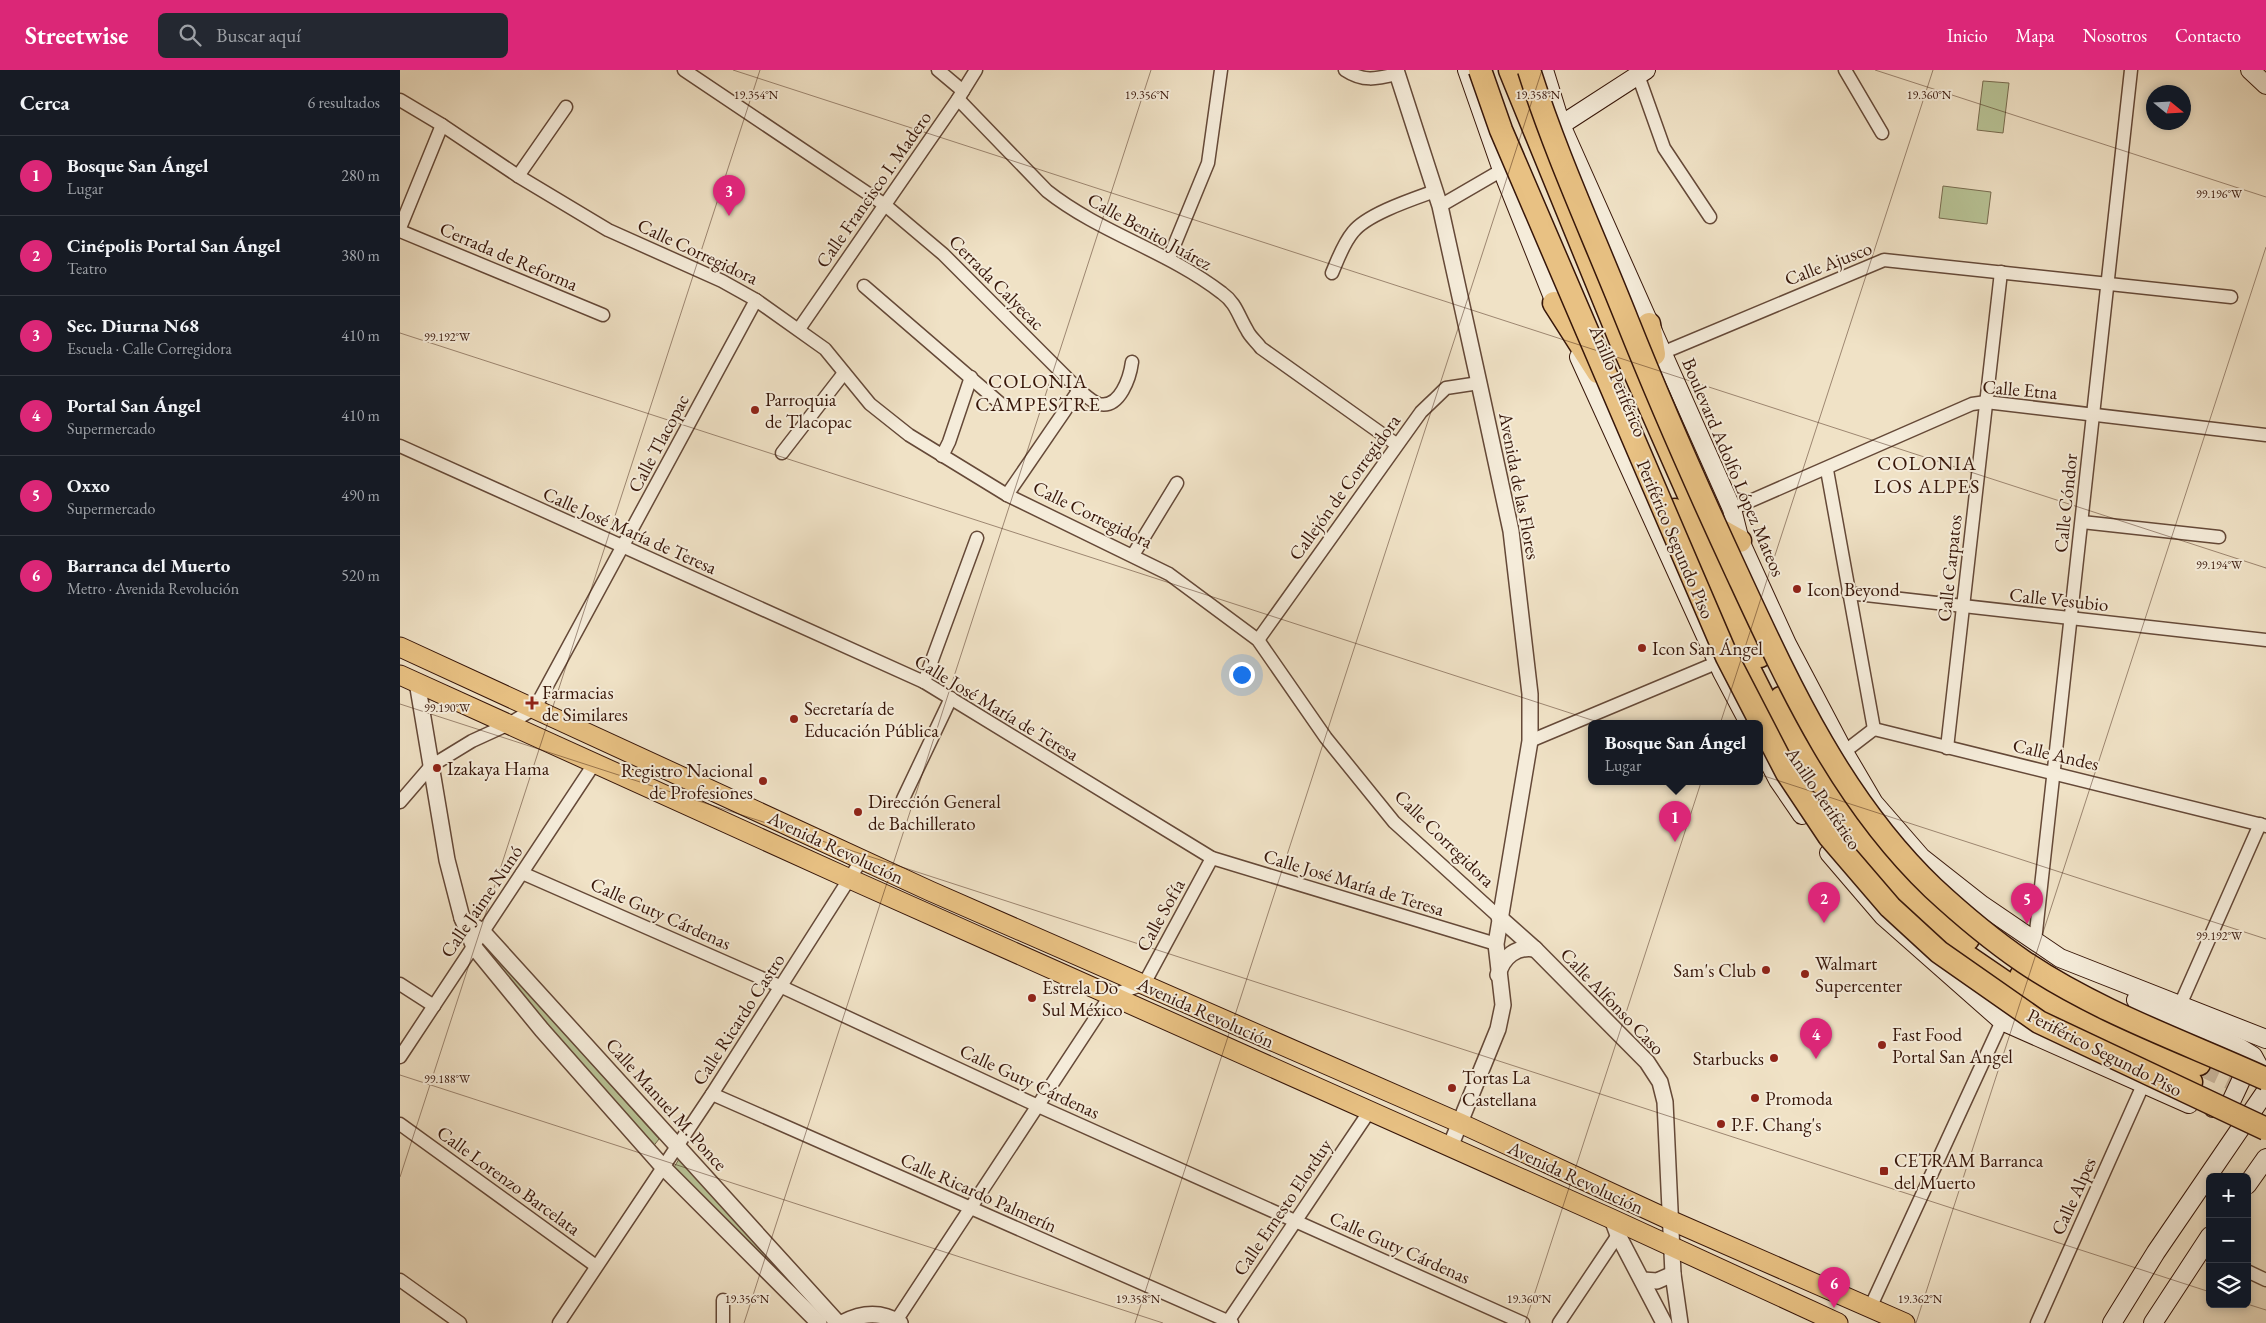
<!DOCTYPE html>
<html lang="es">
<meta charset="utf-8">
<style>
body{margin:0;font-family:"EB Garamond",serif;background:#242831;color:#f1f3f6}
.controls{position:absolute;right:15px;bottom:15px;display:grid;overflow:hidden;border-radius:8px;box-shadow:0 2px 8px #0003}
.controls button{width:45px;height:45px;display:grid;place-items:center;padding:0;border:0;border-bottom:1px solid #363941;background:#171b24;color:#f1f3f6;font:25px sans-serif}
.compass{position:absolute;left:1746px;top:15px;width:45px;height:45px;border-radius:50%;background:#171b24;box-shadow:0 2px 8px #0003;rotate:108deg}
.you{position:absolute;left:841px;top:604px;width:18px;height:18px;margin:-12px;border:4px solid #fff;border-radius:50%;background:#1a73e8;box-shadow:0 0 0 8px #1a73e833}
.badge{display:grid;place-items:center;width:32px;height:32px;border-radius:50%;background:#db2777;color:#fff;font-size:16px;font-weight:700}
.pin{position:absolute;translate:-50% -41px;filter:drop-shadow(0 1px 2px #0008)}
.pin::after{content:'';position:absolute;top:26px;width:18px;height:15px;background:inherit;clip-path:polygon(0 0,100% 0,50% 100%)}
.popup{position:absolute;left:1188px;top:650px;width:175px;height:65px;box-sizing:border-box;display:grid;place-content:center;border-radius:8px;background:#171b24;filter:drop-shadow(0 1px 4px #0005);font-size:16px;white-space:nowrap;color:#9ea1a6}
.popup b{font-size:19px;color:#f1f3f6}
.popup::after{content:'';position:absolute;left:50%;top:100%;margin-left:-10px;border:10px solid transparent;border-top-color:#171b24}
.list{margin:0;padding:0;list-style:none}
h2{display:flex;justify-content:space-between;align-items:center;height:65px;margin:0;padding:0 20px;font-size:21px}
h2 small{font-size:16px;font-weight:400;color:#9ea1a6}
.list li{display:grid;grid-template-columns:32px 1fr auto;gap:15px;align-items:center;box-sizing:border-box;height:80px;padding:0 20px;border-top:1px solid #363941}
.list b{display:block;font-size:19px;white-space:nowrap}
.list p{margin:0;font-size:16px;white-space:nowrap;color:#9ea1a6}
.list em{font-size:16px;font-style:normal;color:#9ea1a6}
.icon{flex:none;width:28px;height:28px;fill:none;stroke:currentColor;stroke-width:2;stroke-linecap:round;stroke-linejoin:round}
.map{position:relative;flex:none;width:1866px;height:1253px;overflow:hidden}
header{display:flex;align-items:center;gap:30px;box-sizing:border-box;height:70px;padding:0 25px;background:#db2777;color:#fff}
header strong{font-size:24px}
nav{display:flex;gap:28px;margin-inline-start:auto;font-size:18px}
.search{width:350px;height:45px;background:#242831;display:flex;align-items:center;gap:12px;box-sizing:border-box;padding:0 18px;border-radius:8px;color:#9ea1a6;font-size:19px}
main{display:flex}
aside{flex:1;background:#171b24}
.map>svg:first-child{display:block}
.green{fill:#b8c396;stroke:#786c50}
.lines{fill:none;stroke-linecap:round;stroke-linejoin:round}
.motorway-tunnel{stroke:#cbb9a0;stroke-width:22;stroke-dasharray:22 11;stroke-linecap:butt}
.minor-casing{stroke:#654938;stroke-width:15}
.tertiary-casing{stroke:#654938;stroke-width:18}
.secondary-casing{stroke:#371609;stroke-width:20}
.primary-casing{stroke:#371609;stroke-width:21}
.motorway-casing{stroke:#371609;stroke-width:25}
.minor{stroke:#f5ecda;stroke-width:12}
.tertiary{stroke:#f5ecda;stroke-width:15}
.secondary{stroke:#f5ecda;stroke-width:18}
.primary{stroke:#e8c183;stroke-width:19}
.motorway{stroke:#e8c183;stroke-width:22}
.motorway-bridge-casing{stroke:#371609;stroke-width:25;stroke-linecap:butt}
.motorway-bridge{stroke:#e8c183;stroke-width:22}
.ticks{fill:none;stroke:#371609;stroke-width:1;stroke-opacity:0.45}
.poi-dot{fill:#8f2418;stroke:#f5ecda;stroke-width:2}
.labels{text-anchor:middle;stroke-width:4;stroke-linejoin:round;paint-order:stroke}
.street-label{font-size:19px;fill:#371609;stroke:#f5ecda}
.poi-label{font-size:19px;fill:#371609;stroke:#f5ecda;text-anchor:start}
.neighbourhood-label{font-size:20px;letter-spacing:1px;fill:#371609;stroke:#f5ecda}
.ticks-label{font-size:12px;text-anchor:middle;fill:#371609;stroke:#f5ecda;stroke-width:4;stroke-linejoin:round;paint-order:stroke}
</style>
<header>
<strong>Streetwise</strong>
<div class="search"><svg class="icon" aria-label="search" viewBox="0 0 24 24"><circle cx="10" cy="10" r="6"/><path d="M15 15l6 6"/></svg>Buscar aquí</div>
<nav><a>Inicio</a><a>Mapa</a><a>Nosotros</a><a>Contacto</a></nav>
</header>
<main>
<aside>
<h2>Cerca<small>6 resultados</small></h2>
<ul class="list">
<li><span class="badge">1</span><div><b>Bosque San Ángel</b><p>Lugar</p></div><em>280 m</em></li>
<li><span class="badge">2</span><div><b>Cinépolis Portal San Ángel</b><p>Teatro</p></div><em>380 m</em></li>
<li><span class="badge">3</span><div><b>Sec. Diurna N68</b><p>Escuela · Calle Corregidora</p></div><em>410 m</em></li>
<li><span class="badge">4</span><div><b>Portal San Ángel</b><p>Supermercado</p></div><em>410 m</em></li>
<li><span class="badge">5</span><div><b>Oxxo</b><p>Supermercado</p></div><em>490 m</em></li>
<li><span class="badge">6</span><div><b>Barranca del Muerto</b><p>Metro · Avenida Revolución</p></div><em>520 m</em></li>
</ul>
</aside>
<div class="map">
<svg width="1866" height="1253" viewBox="0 0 1866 1253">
<rect width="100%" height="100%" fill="#f0e2c6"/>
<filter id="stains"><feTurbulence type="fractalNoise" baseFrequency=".004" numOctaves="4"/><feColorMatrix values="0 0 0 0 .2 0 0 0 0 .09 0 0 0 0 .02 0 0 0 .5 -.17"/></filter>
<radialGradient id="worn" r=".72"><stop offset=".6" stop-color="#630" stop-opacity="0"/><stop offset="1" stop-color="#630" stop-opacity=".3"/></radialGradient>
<!-- green -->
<g class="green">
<polygon points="1583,11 1609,13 1603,63 1577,60"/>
<polygon points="1543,116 1591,122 1587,154 1539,148"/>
<polygon points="89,880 259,1069 252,1078 111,913"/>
<polygon points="279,1089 426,1243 423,1246 273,1099"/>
</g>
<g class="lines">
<!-- motorway-tunnel -->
<polyline class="motorway-tunnel" points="1799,994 1866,1025"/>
<defs>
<g id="minor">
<path d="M284 0 485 135 543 184 679 320C685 325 692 332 699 334 720 339 730 307 732 292"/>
<polyline points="538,0 563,21"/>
<path d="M945 0C963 12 976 9 997 4"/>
<polyline points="1445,0 1482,63"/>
<polyline points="1238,5 1264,78 1310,147"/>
<path d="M558 29 647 121C700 163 768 181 822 223 836 233 838 245 847 260 850 267 857 272 861 278L996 374"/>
<polyline points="0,30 42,55 118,106 208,160 322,211 356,230 425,279 470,334 509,365 607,425 769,504 858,570 926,668 994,752 1099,847"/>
<polyline points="118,106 166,37"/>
<polyline points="1040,136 1102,100"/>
<polyline points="0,158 42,55"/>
<polyline points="0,161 203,245"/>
<polyline points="769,188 808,93 821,0"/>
<path d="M932 203C938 189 943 174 953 162 967 144 1013 129 1035 121"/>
<polyline points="464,216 602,335"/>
<polyline points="399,259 558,29 576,0"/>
<polyline points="1262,283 1484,190 1831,227"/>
<polyline points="0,376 524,612 812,788 1096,874"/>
<polyline points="382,383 444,303"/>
<polyline points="542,386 549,372 571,307"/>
<polyline points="1427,400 1474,659"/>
<polyline points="607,425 679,320"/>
<polyline points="1332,439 1572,334 1586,332 1866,365"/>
<polyline points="1682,452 1819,467"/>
<polyline points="733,485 777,413"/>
<polyline points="1448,523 1866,570"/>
<polyline points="858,570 1021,342 1046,318 1079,313"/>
<polyline points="524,612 577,468"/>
<polyline points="1474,659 1866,756"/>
<polyline points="1130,671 1309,596"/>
<polyline points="1547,678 1601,202"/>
<polyline points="1444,682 1474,659"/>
<polyline points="503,729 551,628"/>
<polyline points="0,732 31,696 72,671 109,654 135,638 356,230"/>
<polyline points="122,803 382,917 638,1036 1123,1253"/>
<polyline points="1635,871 1731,0"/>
<polyline points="0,914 34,936"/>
<polyline points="1780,935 1860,754"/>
<polyline points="0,987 194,694"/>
<polyline points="312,1024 832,1253"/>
<polyline points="0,1054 196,1196"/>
<polyline points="1847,1201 1866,1210"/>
<polyline points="0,1210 60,1253"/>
<polyline points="1470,1238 1602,951"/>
<polyline points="496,1251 710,926 744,914 812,788"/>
<polyline points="159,1253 312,1024 462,789"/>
<polyline points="323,1253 323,1230"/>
<polyline points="827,1253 969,1042"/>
<polyline points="1159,1253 1218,1165"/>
<polyline points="1637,1253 1743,1015"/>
</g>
<g id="tertiary">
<polyline points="996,0 1040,136 1079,313 1111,461 1130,624 1130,671 1096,874 1103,935 1098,959 1050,1077"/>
<polyline points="17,612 47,790 62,848 74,877 142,960 263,1097 419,1253"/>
<polyline points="1099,847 1135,879 1247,992 1260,1012 1265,1032 1273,1204 1280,1253"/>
<polyline points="62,848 83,862 438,1253"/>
<path d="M1098 905C1103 886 1117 876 1135 879"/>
<polyline points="1212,1149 1218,1165 1264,1253"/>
<polyline points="1243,1210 1257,1211 1273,1204"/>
<path d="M442 1253C461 1243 481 1241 500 1253"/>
</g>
<g id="secondary">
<polyline points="1067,0 1102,100 1160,245"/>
<polyline points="1144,0 1161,55 1332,439 1340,471 1387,574 1444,682 1474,733 1521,787 1582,835 1660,888 1866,969"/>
<polyline points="1850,0 1866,15"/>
<polyline points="1161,55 1246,0"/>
<polyline points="1179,287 1322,602 1349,653"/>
<polyline points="1359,673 1378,710 1402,745"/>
<polyline points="1429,783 1483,846 1602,951 1789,1034"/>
<polyline points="1736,930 1840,978 1853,986 1866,1010"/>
<polyline points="1813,1038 1829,1036 1851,989"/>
<polyline points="1847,1115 1866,1088"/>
<polyline points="1712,1253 1756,1182 1866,1021"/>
<polyline points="1753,1253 1810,1166"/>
</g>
<g id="primary">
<polyline points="0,577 530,821 1060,1053 1270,1150 1505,1253"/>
<polyline points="0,605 450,809 1212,1149 1438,1253"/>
</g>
<g id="motorway">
<polyline points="1110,0 1220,269 1360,586"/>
<polyline points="1154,233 1198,302"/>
<polyline points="1249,254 1254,284"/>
<polyline points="1275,440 1340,581 1398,696 1441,759 1501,829 1549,874 1647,941 1791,1012"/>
<polyline points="1306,452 1340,471"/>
<polyline points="1381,628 1412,689 1455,747 1515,820 1568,869"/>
<polyline points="1621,906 1657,928 1799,994"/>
</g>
</defs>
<!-- minor casing -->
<use href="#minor" class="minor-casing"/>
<!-- tertiary casing -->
<use href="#tertiary" class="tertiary-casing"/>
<!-- secondary casing -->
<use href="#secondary" class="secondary-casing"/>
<!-- primary casing -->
<use href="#primary" class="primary-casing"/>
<!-- motorway casing -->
<use href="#motorway" class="motorway-casing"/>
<!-- minor -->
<use href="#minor" class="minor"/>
<!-- tertiary -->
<use href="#tertiary" class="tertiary"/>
<!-- secondary -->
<use href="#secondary" class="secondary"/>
<!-- primary -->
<use href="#primary" class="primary"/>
<!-- motorway -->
<use href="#motorway" class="motorway"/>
<defs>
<g id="motorway-bridge">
<polyline points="1080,0 1101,60 1327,587 1387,703 1429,766 1490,837 1539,882 1639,952 1866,1059"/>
<path d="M1129 0C1156 85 1194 167 1227 250 1261 335 1298 419 1337 503 1389 615 1441 730 1533 818 1561 844 1592 870 1624 892 1698 942 1785 972 1866 1009"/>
</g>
</defs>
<!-- motorway-bridge casing -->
<use href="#motorway-bridge" class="motorway-bridge-casing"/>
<!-- motorway-bridge -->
<use href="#motorway-bridge" class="motorway-bridge"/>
</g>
<!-- ticks -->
<path class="ticks" d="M333 0 1866 498M1475 0 1866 127M0 263 1866 869M0 634 1810 1222M0 1005 763 1253M0 1107 360 0M1847 1234 1866 1240M344 1253 751 0M735 1253 1142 0M1125 1253 1533 0M1516 1253 1866 177"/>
<!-- markers -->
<g class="poi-dot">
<circle cx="355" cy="340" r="5"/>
<circle cx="1397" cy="519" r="5"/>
<circle cx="1242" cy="578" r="5"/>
<path d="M129.5 625.5h5v5h5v5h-5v5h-5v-5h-5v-5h5z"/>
<circle cx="394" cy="649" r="5"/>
<circle cx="37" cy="698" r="5"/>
<circle cx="363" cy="711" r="5"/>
<circle cx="458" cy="742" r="5"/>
<circle cx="1366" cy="900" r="5"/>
<circle cx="1405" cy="904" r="5"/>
<circle cx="632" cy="928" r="5"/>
<circle cx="1482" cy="975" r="5"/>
<circle cx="1374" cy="988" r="5"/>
<circle cx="1052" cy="1018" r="5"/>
<circle cx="1355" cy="1028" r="5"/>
<circle cx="1321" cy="1054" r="5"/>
<rect x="1479" y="1096" width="10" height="10" rx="2.5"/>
</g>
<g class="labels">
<!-- street labels -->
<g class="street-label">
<text transform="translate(473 119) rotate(-55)" y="7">Calle Francisco I. Madero</text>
<text transform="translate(750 161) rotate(29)" y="7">Calle Benito Juárez</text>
<text transform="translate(298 181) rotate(25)" y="7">Calle Corregidora</text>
<text transform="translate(109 186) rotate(23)" y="7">Cerrada de Reforma</text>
<text transform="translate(1428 193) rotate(-21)" y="7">Calle Ajusco</text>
<text transform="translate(597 212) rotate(45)" y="7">Cerrada Calyecac</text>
<text transform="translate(1219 311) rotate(67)" y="7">Anillo Periférico</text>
<text transform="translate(1620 319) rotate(5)" y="7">Calle Etna</text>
<text transform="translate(258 373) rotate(-62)" y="7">Calle Tlacopac</text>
<text transform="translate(1334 397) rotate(67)" y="7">Boulevard Adolfo López Mateos</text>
<text transform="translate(1120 416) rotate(79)" y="7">Avenida de las Flores</text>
<text transform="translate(944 417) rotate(-54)" y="7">Callejón de Corregidora</text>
<text transform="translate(1665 433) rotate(-84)" y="7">Calle Cóndor</text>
<text transform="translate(693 444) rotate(26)" y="7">Calle Corregidora</text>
<text transform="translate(230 460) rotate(24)" y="7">Calle José María de Teresa</text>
<text transform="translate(1276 469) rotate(67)" y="7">Periférico Segundo Piso</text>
<text transform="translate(1549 498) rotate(-84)" y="7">Calle Carpatos</text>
<text transform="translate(1659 529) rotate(6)" y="7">Calle Vesubio</text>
<text transform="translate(597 637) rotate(31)" y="7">Calle José María de Teresa</text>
<text transform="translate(1656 684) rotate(13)" y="7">Calle Andes</text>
<text transform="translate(1424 728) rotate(56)" y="7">Anillo Periférico</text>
<text transform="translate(1045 768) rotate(44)" y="7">Calle Corregidora</text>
<text transform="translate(436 777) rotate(25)" y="7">Avenida Revolución</text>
<text transform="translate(954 812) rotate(17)" y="7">Calle José María de Teresa</text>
<text transform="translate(81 831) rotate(-56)" y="7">Calle Jaime Nunó</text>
<text transform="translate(261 843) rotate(24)" y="7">Calle Guty Cárdenas</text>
<text transform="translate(760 845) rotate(-61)" y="7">Calle Sofía</text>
<text transform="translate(1213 931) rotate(46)" y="7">Calle Alfonso Caso</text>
<text transform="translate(806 942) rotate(24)" y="7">Avenida Revolución</text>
<text transform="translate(338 949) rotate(-57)" y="7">Calle Ricardo Castro</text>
<text transform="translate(1705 982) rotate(27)" y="7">Periférico Segundo Piso</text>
<text transform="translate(630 1011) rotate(25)" y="7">Calle Guty Cárdenas</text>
<text transform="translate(267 1034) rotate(48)" y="7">Calle Manuel M. Ponce</text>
<text transform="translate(1176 1107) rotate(25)" y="7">Avenida Revolución</text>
<text transform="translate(109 1110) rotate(36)" y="7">Calle Lorenzo Barcelata</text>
<text transform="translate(579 1122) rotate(24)" y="7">Calle Ricardo Palmerín</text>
<text transform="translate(1673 1126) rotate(-66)" y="7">Calle Alpes</text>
<text transform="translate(882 1137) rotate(-56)" y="7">Calle Ernesto Elorduy</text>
<text transform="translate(1000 1177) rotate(24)" y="7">Calle Guty Cárdenas</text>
</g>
<!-- poi labels -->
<g class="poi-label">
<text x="365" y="336">Parroquia<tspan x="365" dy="22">de Tlacopac</tspan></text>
<text x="1407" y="526">Icon Beyond</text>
<text x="1252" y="585">Icon San Ángel</text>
<text x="142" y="629">Farmacias<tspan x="142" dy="22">de Similares</tspan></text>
<text x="404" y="645">Secretaría de<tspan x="404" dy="22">Educación Pública</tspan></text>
<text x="47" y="705">Izakaya Hama</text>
<text x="353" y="707" text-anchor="end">Registro Nacional<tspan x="353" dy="22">de Profesiones</tspan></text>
<text x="468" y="738">Dirección General<tspan x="468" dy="22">de Bachillerato</tspan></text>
<text x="1415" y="900">Walmart<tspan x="1415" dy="22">Supercenter</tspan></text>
<text x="1356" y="907" text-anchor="end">Sam's Club</text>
<text x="642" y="924">Estrela Do<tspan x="642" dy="22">Sul México</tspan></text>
<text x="1492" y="971">Fast Food<tspan x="1492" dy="22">Portal San Angel</tspan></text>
<text x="1364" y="995" text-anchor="end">Starbucks</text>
<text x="1062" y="1014">Tortas La<tspan x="1062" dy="22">Castellana</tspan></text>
<text x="1365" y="1035">Promoda</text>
<text x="1331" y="1061">P.F. Chang's</text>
<text x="1494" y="1097">CETRAM Barranca<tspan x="1494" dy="22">del Muerto</tspan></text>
</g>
<!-- neighbourhood labels -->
<g class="neighbourhood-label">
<text x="638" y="318">COLONIA<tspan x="638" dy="23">CAMPESTRE</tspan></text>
<text x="1527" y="400">COLONIA<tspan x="1527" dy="23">LOS ALPES</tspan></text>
</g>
</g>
<g class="ticks-label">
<text x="356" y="29">19.354°N</text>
<text x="747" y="29">19.356°N</text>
<text x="1138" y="29">19.358°N</text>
<text x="1529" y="29">19.360°N</text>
<text x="1819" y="128">99.196°W</text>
<text x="47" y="271">99.192°W</text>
<text x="1819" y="499">99.194°W</text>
<text x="47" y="642">99.190°W</text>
<text x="1819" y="870">99.192°W</text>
<text x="47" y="1013">99.188°W</text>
<text x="347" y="1233">19.356°N</text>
<text x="738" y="1233">19.358°N</text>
<text x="1129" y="1233">19.360°N</text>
<text x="1520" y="1233">19.362°N</text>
</g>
<rect width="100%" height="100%" filter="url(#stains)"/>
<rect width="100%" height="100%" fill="url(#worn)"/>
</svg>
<div class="controls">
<button>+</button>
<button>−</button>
<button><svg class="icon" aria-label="layers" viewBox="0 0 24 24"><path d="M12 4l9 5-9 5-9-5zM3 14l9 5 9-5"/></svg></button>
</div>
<svg class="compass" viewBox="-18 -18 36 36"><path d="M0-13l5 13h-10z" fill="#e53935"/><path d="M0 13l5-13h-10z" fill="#9ea1a6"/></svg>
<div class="you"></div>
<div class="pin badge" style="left:1275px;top:772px">1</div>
<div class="popup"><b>Bosque San Ángel</b>Lugar</div>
<div class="pin badge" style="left:1424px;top:853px">2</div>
<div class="pin badge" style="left:329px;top:146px">3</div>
<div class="pin badge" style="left:1416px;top:989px">4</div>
<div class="pin badge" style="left:1627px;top:854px">5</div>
<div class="pin badge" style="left:1434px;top:1238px">6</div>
</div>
</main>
